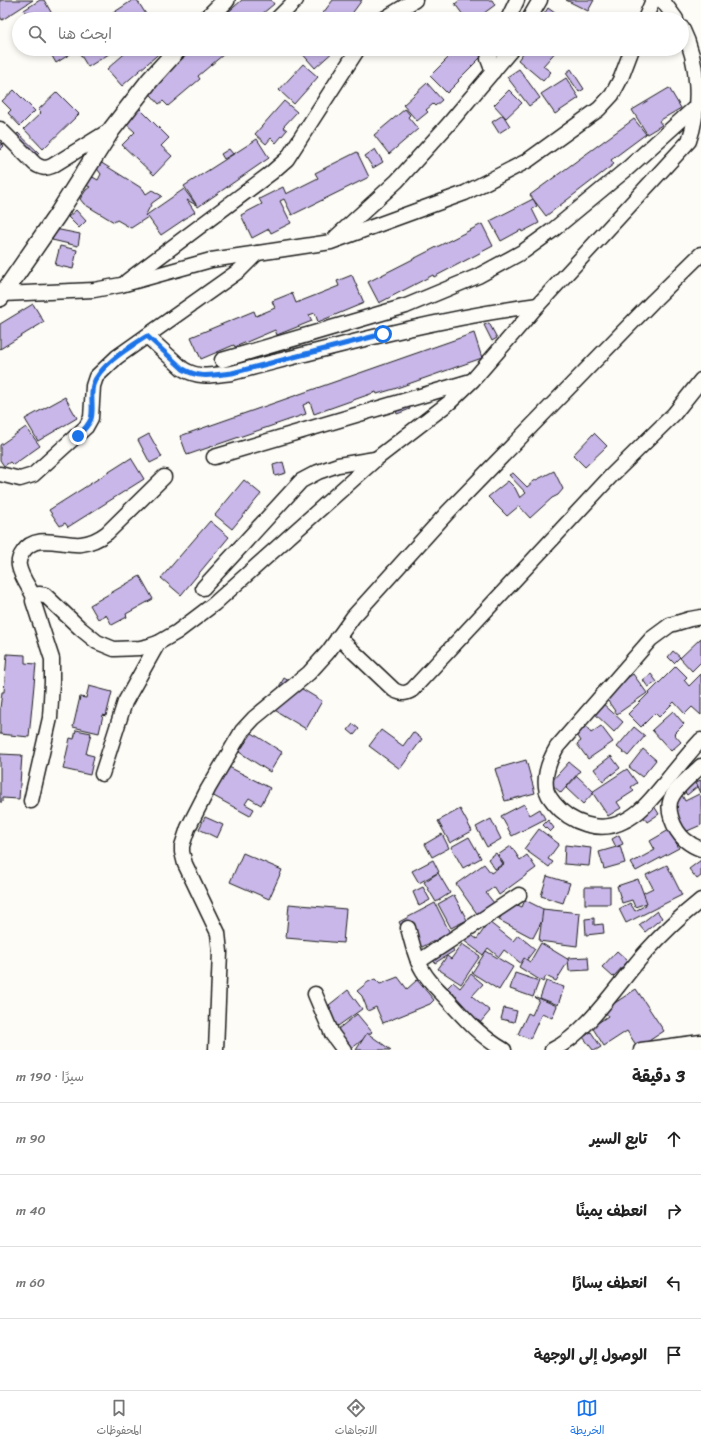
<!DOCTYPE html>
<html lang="ar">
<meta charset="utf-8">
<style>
body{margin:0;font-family:Sriracha,"Playpen Sans Arabic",sans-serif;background:#f2f2f2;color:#222;direction:rtl}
.stop{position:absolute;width:12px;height:12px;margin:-9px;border:3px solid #1a73e8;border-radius:50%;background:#fff}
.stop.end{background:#1a73e8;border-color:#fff;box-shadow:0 1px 4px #0008}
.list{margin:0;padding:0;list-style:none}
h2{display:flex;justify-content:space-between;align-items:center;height:52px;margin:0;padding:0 16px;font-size:17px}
h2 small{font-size:13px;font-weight:400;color:#767676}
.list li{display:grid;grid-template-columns:26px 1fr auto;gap:12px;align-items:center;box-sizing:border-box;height:72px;padding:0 16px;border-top:1px solid #e0e0e0}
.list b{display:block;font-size:15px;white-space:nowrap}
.list em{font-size:13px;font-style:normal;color:#767676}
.icon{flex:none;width:22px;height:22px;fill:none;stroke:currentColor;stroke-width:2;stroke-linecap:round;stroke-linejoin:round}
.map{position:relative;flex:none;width:701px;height:1050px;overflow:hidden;direction:ltr}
.search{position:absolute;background:#fff;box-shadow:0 2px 6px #0003;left:12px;right:12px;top:12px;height:44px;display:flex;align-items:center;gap:10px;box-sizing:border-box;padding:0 14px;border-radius:22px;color:#767676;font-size:15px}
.sheet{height:340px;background:#fff}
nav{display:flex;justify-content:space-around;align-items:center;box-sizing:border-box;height:56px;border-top:1px solid #e0e0e0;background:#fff;font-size:11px;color:#767676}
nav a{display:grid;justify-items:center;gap:2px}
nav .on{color:#1a73e8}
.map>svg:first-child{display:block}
.building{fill:#c8b7e8;stroke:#1c1c1c}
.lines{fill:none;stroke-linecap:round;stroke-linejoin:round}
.minor-casing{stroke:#1c1c1c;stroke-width:17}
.tertiary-casing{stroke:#1c1c1c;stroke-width:20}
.minor{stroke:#fdfcf7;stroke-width:14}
.tertiary{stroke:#fdfcf7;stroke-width:17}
.route{stroke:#1a73e8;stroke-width:5}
</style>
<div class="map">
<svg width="701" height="1050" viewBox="0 0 701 1050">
<rect width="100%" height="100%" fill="#fdfcf7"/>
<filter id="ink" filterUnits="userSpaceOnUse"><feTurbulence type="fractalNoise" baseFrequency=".025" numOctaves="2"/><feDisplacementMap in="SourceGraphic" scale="8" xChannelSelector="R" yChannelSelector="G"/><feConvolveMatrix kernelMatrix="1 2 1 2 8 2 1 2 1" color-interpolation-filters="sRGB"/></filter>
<g filter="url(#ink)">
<!-- building -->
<g class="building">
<polygon points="0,0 33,0 2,20 0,16"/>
<polygon points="40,0 44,0 55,19 29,19 24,10"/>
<polygon points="133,0 137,0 149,19 113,19 110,15"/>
<polygon points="242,0 271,0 274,4 256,19 231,19 226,14"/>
<polygon points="333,0 362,0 348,19 322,19 320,17"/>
<polygon points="460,0 492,0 495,5 476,19 466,19 455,4"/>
<polygon points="566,0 594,0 588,11"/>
<polygon points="548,8 559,16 557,19 541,19"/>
<polygon points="171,12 176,19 161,19"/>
<polygon points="48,49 74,49 75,51 56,63"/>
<polygon points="77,49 117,49 88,67"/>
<polygon points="130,49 164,49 122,86 107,69"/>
<polygon points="194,49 230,49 198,76 200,79 168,106 163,101 159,104 146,89"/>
<polygon points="300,49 336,49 315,68 299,50"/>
<polygon points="457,49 473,49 481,57 458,80 459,81 447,93 430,76"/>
<polygon points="526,49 558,49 543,66 551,72 543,81 518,60"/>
<polygon points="303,64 318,77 294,104 279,90"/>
<polygon points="519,69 540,98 529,106 507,77"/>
<polygon points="571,69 584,89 579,92 566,73"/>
<polygon points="566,78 579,98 555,114 541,94"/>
<polygon points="427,83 442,100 435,106 433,104 426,110 428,112 417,121 403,105"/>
<polygon points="669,88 681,108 659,121 662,125 647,134 632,110"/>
<polygon points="14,90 35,111 20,126 8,113 11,110 2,101"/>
<polygon points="509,90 522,103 506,118 494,105"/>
<polygon points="57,92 79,114 43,149 24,129 41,113 38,110"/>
<polygon points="284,101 297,112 283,127 287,130 276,143 271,138 266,144 255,134"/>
<polygon points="139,108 169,138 161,146 172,156 154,175 122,145 135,132 125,123"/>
<polygon points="405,109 410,115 408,117 418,129 389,154 374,135"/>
<polygon points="503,115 510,126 499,133 492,122"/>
<polygon points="634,119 646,134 611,160 614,164 546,216 530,195"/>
<polygon points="18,133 39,153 32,161 11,140"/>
<polygon points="257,139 269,158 198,207 184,186"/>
<polygon points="0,142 4,146 0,150"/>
<polygon points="229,149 233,154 224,159 221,154"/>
<polygon points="375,149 383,162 373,168 365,156"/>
<polygon points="357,152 369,177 292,215 284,199 280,201 291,223 271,233 269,229 252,238 241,215 262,204 259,199 283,187 286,194 318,178 315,173"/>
<polygon points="100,162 143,189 146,194 152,190 162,196 152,203 145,216 184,189 196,205 187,200 195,212 161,235 148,217 131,228 117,220 114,222 84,204 80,199 86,190 90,187 84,184 89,175 98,180 101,174 95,166"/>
<polygon points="533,199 537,206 532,209 539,223 522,232 521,230 501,241 490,221"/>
<polygon points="76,210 86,221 79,228 68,217"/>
<polygon points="482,224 493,246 434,277 433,275 379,303 368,282"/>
<polygon points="55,229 80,234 78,246 52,240"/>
<polygon points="60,246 77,250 73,269 55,265"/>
<polygon points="352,275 364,303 318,322 315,313 309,315 312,321 277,335 275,330 235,347 234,345 201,359 191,337 254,311 256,316 275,308 272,301 292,293 296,303 339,286 337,281"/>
<polygon points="33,304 44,322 0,349 0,324"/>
<polygon points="489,323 497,338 492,341 484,325"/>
<polygon points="474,333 482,358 394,389 377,394 376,392 314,414 310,402 303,405 306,414 187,455 180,436"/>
<polygon points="65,397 77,418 38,441 25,419"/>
<polygon points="407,399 410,409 397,414 394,403"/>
<polygon points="26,427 40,446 13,465 10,462 4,466 0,460 0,445"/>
<polygon points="594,433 607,446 585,467 573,455"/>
<polygon points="149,434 162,457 150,463 138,440"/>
<polygon points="131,458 144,479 68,527 65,523 60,526 49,510"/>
<polygon points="283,462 286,473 275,476 273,465"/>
<polygon points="554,471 563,489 558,495 552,498 530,518 519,506 507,516 488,497 508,481 515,488 520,498 526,493 509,475 513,473 527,487 534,481"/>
<polygon points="244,480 261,494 232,529 215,515"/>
<polygon points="210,521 229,537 181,595 161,578"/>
<polygon points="140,576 153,599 126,614 127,617 112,625 106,615 98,619 90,605"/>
<polygon points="701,638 701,662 692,671 680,658"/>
<polygon points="673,651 680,657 674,663 668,657"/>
<polygon points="7,654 25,655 25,663 36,664 29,737 0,734 0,708 2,692 4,692"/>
<polygon points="676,666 687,677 684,680 689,686 701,674 701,715 692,707 685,714 674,702 659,717 655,713 641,727 628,714"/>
<polygon points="633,674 647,693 617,714 603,694"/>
<polygon points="651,674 657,682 648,687 643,680"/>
<polygon points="284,678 322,701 306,729 268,706"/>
<polygon points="89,686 112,692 106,716 103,715 99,733 73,727 80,697 86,698"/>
<polygon points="600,701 623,722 614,732 591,710"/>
<polygon points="673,711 684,724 674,734 681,742 671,751 652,730"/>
<polygon points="353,724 359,729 354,735 348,730"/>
<polygon points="586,726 591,733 601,726 613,742 588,759 577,744 581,741 576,733"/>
<polygon points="634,727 645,736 628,756 617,747"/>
<polygon points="76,730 91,733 86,754 94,756 90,775 63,769 70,738 74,739"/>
<polygon points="381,730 403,746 413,732 422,739 400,769 369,746"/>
<polygon points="252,733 282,752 270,772 239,752"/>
<polygon points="643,749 656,760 642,777 629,767"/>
<polygon points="0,754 22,755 19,799 2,798 2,802 0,802"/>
<polygon points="611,756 620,768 603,781 594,769"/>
<polygon points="526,760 535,793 505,801 495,769"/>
<polygon points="569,762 580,771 561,793 550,783"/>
<polygon points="225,765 270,788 261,805 249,798 245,804 254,809 250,816 210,794"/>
<polygon points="627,769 637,783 631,787 634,791 617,802 621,808 608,816 592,792"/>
<polygon points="577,776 594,792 583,804 566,788"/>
<polygon points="693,780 698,786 687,795 683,789"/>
<polygon points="701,780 701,793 696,782"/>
<polygon points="699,794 701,797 701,825 685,832 665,804 682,795 685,801"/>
<polygon points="524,804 530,815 540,809 545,819 512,836 501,816"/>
<polygon points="654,806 659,814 647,822 642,814"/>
<polygon points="460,809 472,831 450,843 438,821"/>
<polygon points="205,817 223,825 217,838 199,829"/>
<polygon points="491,819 501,839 487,847 476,827"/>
<polygon points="548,820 554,828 550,832 543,825"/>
<polygon points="539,829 559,844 548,859 553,862 549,867 524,849"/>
<polygon points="669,830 679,848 636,871 631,863 655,850 650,841"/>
<polygon points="442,834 449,848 432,857 425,844"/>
<polygon points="619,835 623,844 616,847 612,839"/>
<polygon points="469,837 481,858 463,868 451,847"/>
<polygon points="565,845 591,848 589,866 564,864"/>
<polygon points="511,846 520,860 527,855 536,868 499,895 494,887 486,893 494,903 478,915 456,884 484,864 491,873 504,864 498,855"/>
<polygon points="620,846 625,863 604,869 599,852"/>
<polygon points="243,853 282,870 269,899 230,882"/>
<polygon points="496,853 503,864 495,869 488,859"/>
<polygon points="433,860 439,872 419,883 412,871"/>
<polygon points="701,860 701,876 697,879 689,869"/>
<polygon points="667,865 682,895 626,923 619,909 630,903 635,911 646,905 641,894 653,888 646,875"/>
<polygon points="438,873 450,893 436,902 424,882"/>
<polygon points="547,876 570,883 563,903 541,896"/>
<polygon points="638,879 647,903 635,907 632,900 622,903 617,886"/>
<polygon points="423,887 430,900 419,906 413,892"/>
<rect x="585" y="887" width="25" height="17"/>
<polygon points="454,895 467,920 451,928 438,904"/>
<polygon points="525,900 547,911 533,938 499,920 509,901 522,907"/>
<polygon points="435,903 450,933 414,951 399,922"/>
<polygon points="289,904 346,909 343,943 286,938"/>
<polygon points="543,909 580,913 577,946 539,941"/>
<polygon points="657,911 662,918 645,932 639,925"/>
<polygon points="594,918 594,925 603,924 604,933 586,935 585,919"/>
<polygon points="489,922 513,941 518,935 535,949 523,965 504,950 499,957 488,948 483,955 459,937 464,930 477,939"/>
<polygon points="541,943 569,960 556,981 546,976 543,982 519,967 524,958 530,962"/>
<polygon points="450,944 454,951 435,963 430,956"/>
<polygon points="462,944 480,956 461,984 438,969 447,956 451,959"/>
<polygon points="486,951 513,967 499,990 472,973"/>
<polygon points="617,951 628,961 613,977 602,967"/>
<polygon points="588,957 589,970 569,971 568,958"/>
<polygon points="515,973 539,981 533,997 510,989"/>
<polygon points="471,974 483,984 472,996 490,1011 479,1024 452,1002 457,996 447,988 453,982 460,988"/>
<polygon points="398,977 407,989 417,980 434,1000 430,1004 383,1023 376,1007 368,1011 362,996 357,991 368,982 375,979 380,984"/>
<polygon points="546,981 564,987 558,1005 540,998"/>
<polygon points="636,989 664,1031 638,1048 627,1031 604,1046 592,1027 608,1016 604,1010"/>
<polygon points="348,990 362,1009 338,1026 335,1023 325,1030 317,1019 331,1008 329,1005"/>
<polygon points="536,997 557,1006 552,1018 542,1013 530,1039 518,1034 528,1013 532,1015 539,1000 535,998"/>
<polygon points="504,1008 517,1011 514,1022 501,1019"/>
<polygon points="357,1014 372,1032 350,1050 328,1037"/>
<polygon points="591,1032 601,1047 596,1050 593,1050 583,1037"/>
<polygon points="367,1033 391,1050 356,1050"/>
</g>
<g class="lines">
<defs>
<g id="minor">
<polyline points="662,0 676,19"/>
<polyline points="277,19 296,0"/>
<polyline points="384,19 415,0"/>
<polyline points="508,19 517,0"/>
<polyline points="529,19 540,0"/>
<polyline points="645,19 653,0"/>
<polyline points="492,49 488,59 493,72"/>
<path d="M0 129 35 164C41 168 45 169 52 166L112 129"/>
<polyline points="336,237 397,181 447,126 512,49"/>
<polyline points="127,281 271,173 287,159 358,49"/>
<polyline points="3,294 94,290 121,285 211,260 331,242 465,193 527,161 599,109 612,95 621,78 632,49"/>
<path d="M147 336 183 369C200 379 213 375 232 373 333 347 434 319 538 305"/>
<polyline points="222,360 406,306 478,276 524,251 553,230 628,168 700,103"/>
<polyline points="214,457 471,381"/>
<polyline points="0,474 20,479 33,475 86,427 91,418 93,386 96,377 117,357 240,270 257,253"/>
<polyline points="203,588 301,481 318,472 338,465 375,459"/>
<path d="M34 597C29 587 21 577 19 566 18 561 20 556 23 552 36 532 63 546 81 544 91 543 99 539 107 533L164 477"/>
<path d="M701 617 690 619 670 625 651 639 557 747C550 759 544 773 546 787 546 793 550 798 554 803 570 823 600 834 624 821 641 813 652 798 664 784 676 769 688 754 701 740"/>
<path d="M338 637 394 690C402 694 405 694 412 690L612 475 674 414 701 380"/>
<path d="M701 766C693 774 678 786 673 795 664 808 674 830 685 840 690 844 695 847 701 849"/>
<polyline points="102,774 125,702 158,643"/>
<path d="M31 801 50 718 52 682V659L33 601 34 597 39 594 45 595 81 629 97 642 114 649 140 648 149 646 158 643 177 632 214 604 376 459 450 402 473 380 538 305 689 141C701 107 699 62 682 28"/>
<path d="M408 928C412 942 415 959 423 971 429 982 439 990 447 999 465 1019 481 1037 504 1050"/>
<polyline points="418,962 519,895"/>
<polyline points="315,994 332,1034 344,1050"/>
<polyline points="216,1050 220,952 218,933 185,864 182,852 182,846 188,828 208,789 242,731 254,718 309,673 328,652 353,617 447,513 653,301 701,254"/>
<path d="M552 1050C587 1034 619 982 645 953 662 934 681 916 701 900"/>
<polyline points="641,1050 701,1042"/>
</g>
<g id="tertiary">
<polyline points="207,19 226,0"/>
<polyline points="0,298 58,214 112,129 150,80 178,49"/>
</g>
</defs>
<!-- minor casing -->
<use href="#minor" class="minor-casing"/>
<!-- tertiary casing -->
<use href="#tertiary" class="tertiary-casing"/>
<!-- minor -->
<use href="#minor" class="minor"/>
<!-- tertiary -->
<use href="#tertiary" class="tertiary"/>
</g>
</g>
<g class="lines" filter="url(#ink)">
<!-- route -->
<path class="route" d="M78 436C83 431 88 426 91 419 94 409 90 396 93 385 99 365 130 347 147 336L183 369C200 379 213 375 232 373L383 334"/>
</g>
</svg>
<div class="stop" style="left:383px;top:334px"></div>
<div class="stop end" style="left:78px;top:436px"></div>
<div class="search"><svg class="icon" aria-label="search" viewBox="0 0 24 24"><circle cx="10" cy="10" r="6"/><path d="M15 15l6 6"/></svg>ابحث هنا</div>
</div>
<section class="sheet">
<h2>3 دقيقة<small>سيرًا · 190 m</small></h2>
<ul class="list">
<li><svg class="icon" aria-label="ahead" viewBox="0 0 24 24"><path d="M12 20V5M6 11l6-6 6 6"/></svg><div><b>تابع السير</b></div><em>90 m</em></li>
<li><svg class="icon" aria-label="right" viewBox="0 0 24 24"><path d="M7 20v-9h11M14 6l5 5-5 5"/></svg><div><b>انعطف يمينًا</b></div><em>40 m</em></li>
<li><svg class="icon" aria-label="left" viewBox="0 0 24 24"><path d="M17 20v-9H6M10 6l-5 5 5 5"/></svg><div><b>انعطف يسارًا</b></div><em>60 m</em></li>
<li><svg class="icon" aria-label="arrive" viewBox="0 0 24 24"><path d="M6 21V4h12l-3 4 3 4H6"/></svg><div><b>الوصول إلى الوجهة</b></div></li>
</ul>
</section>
<nav>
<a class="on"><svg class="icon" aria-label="map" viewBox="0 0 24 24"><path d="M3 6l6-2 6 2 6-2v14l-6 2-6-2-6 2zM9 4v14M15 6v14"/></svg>الخريطة</a>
<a><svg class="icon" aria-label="directions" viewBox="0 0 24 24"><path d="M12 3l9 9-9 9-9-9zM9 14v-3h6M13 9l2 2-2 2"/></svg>الاتجاهات</a>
<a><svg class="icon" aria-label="saved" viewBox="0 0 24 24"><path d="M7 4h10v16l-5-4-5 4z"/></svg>المحفوظات</a>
</nav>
